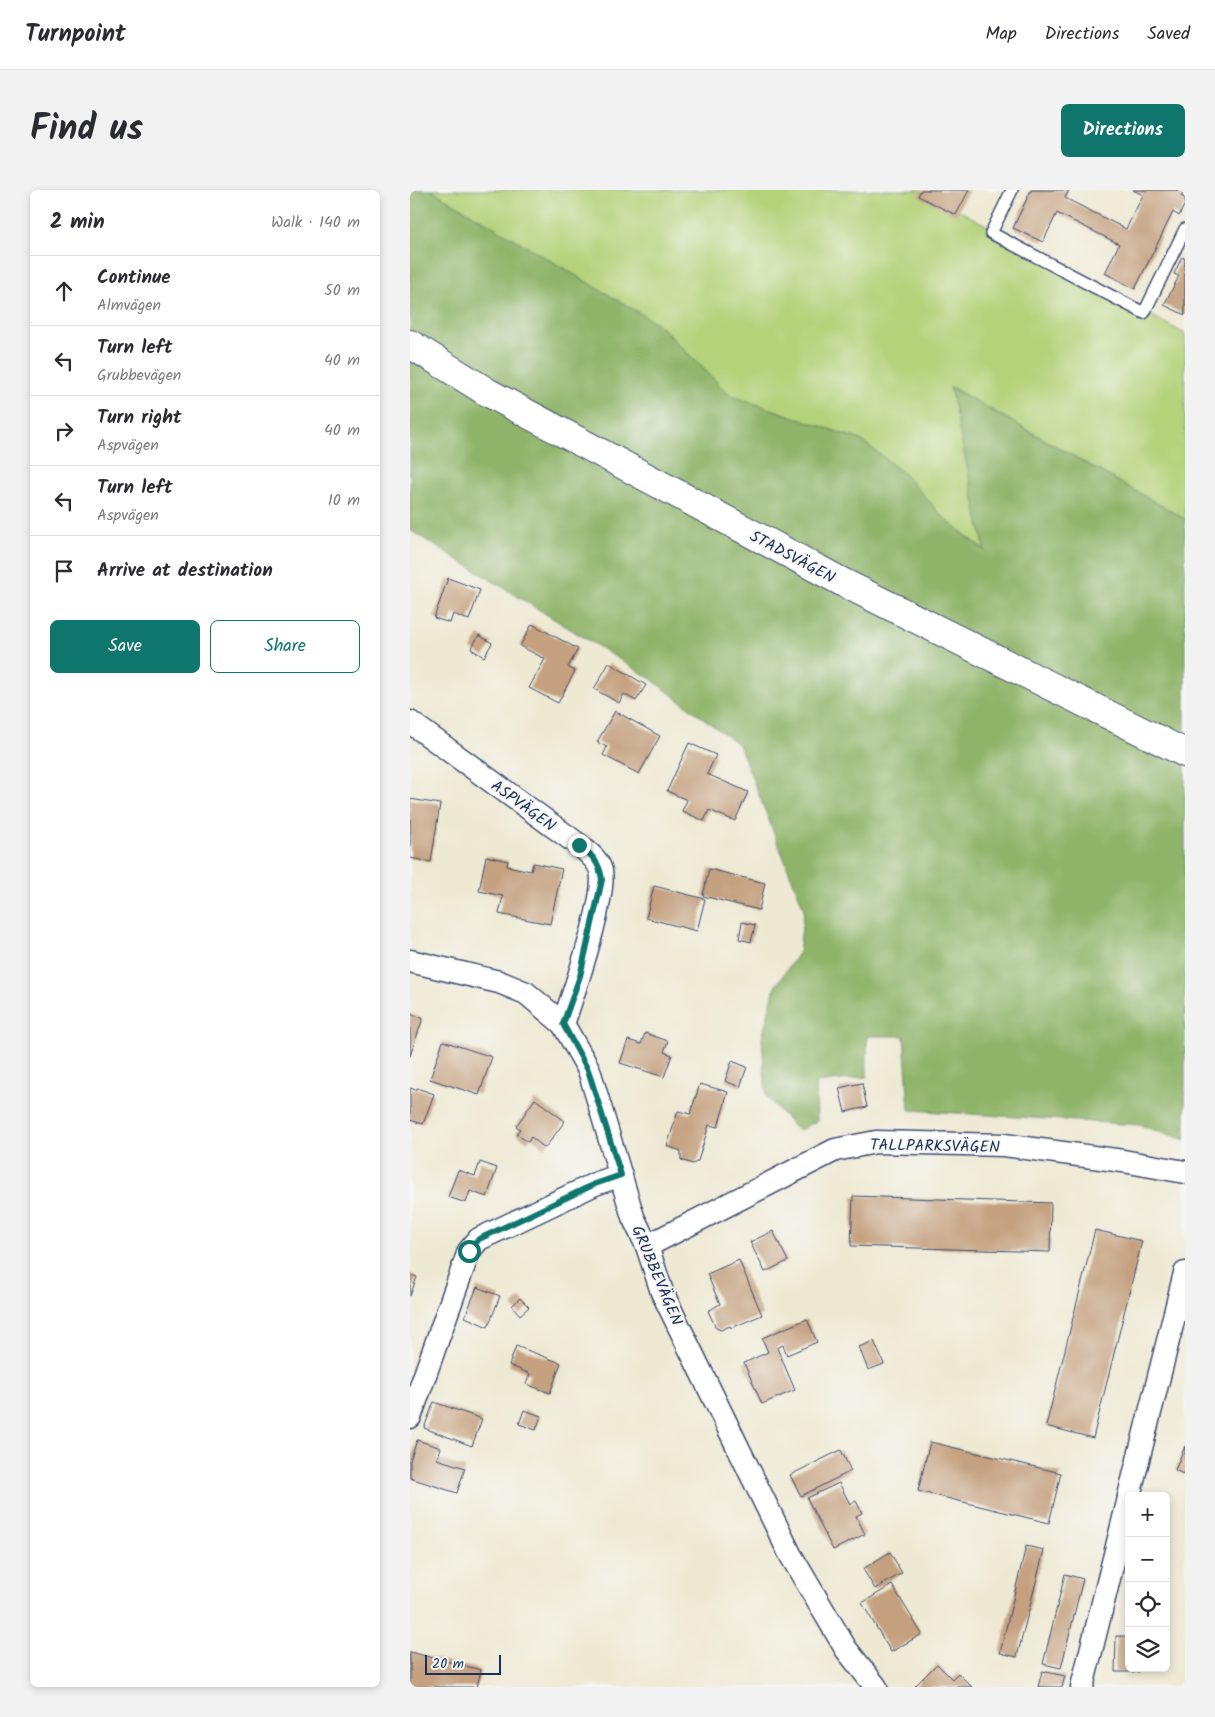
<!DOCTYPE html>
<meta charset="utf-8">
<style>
body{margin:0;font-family:Kalam,sans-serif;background:#f2f2f3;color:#2b2b33}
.controls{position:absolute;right:15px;bottom:15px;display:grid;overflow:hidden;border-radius:8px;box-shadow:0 2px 8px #0003}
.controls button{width:45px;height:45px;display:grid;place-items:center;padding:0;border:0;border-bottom:1px solid #e1e1e2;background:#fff;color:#2b2b33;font:25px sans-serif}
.scale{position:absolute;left:15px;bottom:12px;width:76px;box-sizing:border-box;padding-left:5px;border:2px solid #1b2f5e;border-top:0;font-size:14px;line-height:18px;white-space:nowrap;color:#1b2f5e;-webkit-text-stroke:4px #f6f6f2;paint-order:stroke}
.stop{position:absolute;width:15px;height:15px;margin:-11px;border:4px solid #0f766e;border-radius:50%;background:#fff}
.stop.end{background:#0f766e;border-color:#fff;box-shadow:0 1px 5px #0008}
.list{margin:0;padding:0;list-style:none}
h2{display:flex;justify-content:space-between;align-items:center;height:65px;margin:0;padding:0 20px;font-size:21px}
h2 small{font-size:16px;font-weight:400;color:#7c7c81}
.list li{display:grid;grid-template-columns:32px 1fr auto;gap:15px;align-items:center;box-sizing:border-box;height:70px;padding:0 20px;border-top:1px solid #e1e1e2}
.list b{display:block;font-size:19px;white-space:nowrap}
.list p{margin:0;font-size:16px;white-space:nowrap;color:#7c7c81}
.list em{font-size:16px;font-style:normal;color:#7c7c81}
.actions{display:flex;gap:10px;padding:15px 20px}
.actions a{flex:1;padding:11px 0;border:1px solid #0f766e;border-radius:8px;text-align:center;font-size:18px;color:#0f766e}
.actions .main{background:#0f766e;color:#fff}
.icon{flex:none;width:28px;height:28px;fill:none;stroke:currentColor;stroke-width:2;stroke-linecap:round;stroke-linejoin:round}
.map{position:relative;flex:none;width:775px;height:1497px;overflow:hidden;border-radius:8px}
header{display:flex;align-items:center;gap:30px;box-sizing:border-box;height:70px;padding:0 25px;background:#fff;border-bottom:1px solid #e1e1e2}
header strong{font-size:24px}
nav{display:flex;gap:28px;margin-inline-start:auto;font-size:18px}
.intro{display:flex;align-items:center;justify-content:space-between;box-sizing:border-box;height:120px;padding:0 30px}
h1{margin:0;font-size:35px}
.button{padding:12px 22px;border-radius:8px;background:#0f766e;color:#fff;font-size:18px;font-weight:700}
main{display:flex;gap:30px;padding:0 30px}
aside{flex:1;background:#fff;border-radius:8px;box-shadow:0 2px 8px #0003}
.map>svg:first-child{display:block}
.green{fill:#b4d279;stroke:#68806c}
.forest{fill:#8fb469;stroke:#557264}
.building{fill:#c5a180}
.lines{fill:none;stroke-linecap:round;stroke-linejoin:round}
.lane-casing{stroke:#3b4b70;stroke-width:14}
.street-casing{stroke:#3b4b70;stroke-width:25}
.secondary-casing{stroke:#3b4b70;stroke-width:30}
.lane{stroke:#fff;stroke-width:11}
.street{stroke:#fff;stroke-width:22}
.secondary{stroke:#fff;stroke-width:28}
.route{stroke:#0f766e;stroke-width:6}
.labels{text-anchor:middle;stroke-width:4;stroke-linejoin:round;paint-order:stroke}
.street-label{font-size:16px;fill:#1b2f5e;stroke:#f6f6f2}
</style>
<header>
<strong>Turnpoint</strong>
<nav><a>Map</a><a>Directions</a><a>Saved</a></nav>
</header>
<div class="intro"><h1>Find us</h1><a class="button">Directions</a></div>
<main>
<aside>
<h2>2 min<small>Walk · 140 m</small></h2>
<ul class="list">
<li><svg class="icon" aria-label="ahead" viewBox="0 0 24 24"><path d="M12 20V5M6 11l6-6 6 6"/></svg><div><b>Continue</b><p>Almvägen</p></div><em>50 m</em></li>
<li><svg class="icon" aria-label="left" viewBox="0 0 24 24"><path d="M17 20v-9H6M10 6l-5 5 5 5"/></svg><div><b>Turn left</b><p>Grubbevägen</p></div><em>40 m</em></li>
<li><svg class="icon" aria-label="right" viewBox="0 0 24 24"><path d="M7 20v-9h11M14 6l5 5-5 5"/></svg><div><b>Turn right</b><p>Aspvägen</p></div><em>40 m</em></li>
<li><svg class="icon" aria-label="left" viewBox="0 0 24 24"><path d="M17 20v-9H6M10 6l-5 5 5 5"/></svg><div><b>Turn left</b><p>Aspvägen</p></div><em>10 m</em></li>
<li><svg class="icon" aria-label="arrive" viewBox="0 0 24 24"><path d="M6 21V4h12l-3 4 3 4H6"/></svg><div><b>Arrive at destination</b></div></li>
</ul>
<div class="actions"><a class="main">Save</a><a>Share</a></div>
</aside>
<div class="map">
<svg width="775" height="1497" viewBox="0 0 775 1497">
<rect width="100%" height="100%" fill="#f6f6f2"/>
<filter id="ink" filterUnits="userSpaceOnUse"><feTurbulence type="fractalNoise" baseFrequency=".02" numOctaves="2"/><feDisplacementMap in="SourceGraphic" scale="10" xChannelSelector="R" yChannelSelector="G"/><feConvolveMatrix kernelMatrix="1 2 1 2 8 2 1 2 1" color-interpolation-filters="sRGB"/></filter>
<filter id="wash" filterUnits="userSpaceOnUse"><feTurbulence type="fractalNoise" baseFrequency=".0096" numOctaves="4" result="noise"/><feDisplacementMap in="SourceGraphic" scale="20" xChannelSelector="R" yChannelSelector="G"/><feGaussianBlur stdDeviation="1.12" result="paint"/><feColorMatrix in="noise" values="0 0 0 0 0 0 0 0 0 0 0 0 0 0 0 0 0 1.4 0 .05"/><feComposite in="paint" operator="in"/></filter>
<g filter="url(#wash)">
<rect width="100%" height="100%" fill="#eee9d3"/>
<!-- green -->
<polygon class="green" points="21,0 512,0 775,144 775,329 541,197 576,361 536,330 492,282 451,250 320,205 248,134"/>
<!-- forest -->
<polygon class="forest" points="0,0 21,0 248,134 320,205 451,250 492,282 536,330 575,361 540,197 775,329 775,950 729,935 499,920 494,846 457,846 457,887 406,893 407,931 388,941 356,906 352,848 365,797 389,762 394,719 329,555 241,489 0,340"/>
<g id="blocks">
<!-- building -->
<g class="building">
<polygon points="511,0 559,0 546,25 508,6"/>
<polygon points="621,0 659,0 655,8 716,39 733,5 723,0 774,0 771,6 775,8 775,14 769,26 763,22 725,99 695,83 709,54 647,23 633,52 603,38"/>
<polygon points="772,67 775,69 775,125 754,115 769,86 764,84"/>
<polygon points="38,388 70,400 59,430 43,424 40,433 24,428"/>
<polygon points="122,434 168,459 158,477 165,481 148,513 119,498 135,469 110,456"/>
<polygon points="69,445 82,453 74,467 61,459"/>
<polygon points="199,473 236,495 226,511 214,504 209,513 184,499"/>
<polygon points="205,521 250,546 229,584 193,565 197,557 187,552"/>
<polygon points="279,553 306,565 297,584 338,602 325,631 299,620 294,631 272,621 277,610 257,601"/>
<polygon points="0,609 30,614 21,672 0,668"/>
<polygon points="76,666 98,671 97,676 121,681 123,673 152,679 140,734 89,724 93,706 69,701"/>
<polygon points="299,679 355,693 349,720 293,706"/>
<polygon points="244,696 295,709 287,741 236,728"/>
<polygon points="332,732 345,735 341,752 329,749"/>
<polygon points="0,824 13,828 0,866"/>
<polygon points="235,843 258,851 254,862 262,865 254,887 210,873 218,850 231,854"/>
<polygon points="33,851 82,867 69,905 20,889"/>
<polygon points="322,871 337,877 330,897 315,891"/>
<polygon points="452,893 457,917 435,922 429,898"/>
<polygon points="290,894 318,902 308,937 299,935 288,971 283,974 271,970 271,961 257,956 268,921 280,924"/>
<polygon points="0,898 6,900 7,898 24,904 13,934 0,930"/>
<polygon points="125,909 155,931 135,958 121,947 118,952 106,944 110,939 106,936"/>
<polygon points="70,972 87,978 77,1007 60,1001 56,1013 38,1007 48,980 65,986"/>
<polygon points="443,1006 641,1013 640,1062 441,1056"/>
<polygon points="685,1040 732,1051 683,1248 636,1236"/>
<polygon points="363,1041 378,1071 355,1082 340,1052"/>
<polygon points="329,1070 352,1125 321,1138 320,1136 311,1140 306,1138 298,1121 310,1114 297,1084"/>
<polygon points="0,1084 7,1087 0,1106"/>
<polygon points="67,1097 90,1106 78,1137 55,1127"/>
<polygon points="110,1108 119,1117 110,1125 102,1116"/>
<polygon points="397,1129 407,1152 377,1165 373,1155 367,1158 385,1200 352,1214 334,1173 358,1162 352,1148"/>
<polygon points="464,1151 474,1174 458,1180 449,1157"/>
<polygon points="106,1156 151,1173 140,1203 116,1194 120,1184 99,1175"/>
<polygon points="24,1212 72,1229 62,1256 14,1238"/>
<polygon points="114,1220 131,1226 126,1240 109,1234"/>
<polygon points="7,1250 31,1258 27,1269 55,1278 47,1303 0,1288 0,1271"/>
<polygon points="520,1252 651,1283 639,1333 508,1301"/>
<polygon points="775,1256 775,1285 765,1280"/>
<polygon points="431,1260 441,1281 391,1306 380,1285"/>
<polygon points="429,1293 440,1314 446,1311 452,1323 446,1326 455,1344 423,1360 397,1308"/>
<polygon points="616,1356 634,1360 607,1467 590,1463"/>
<polygon points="480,1362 492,1383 465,1399 453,1379"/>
<polygon points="655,1384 673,1389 651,1478 633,1474"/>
<polygon points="482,1395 512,1444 481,1462 452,1413"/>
<polygon points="706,1446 719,1446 719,1478 729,1478 729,1482 705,1482"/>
<polygon points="0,1462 71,1480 67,1497 0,1497"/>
<polygon points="527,1474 542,1489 548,1483 562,1497 507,1497 505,1496"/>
<polygon points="632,1481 655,1486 652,1497 628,1497"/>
</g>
</g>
</g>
<g filter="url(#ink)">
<use href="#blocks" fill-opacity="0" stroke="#3b4b70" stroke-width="1"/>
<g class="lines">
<defs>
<polyline id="lane" points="602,0 581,43 734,123 775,39"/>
<g id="street">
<path d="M0 532 169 655C177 662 188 669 191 681 197 706 163 805 153 834"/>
<polyline points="0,771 89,792 116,803 153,834 179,880 223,1027 237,1056 252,1102 380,1364 436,1459 466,1497"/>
<polyline points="237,1056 425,960 466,952 594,955 713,971 775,982"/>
<polyline points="0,1227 59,1061 69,1049 84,1042 185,994 211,985"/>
<polyline points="719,1306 775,1083"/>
<polyline points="672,1497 719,1308"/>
</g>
<polyline id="secondary" points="0,154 77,202 434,393 775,563"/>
</defs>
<!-- lane casing -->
<use href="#lane" class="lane-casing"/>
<!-- street casing -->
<use href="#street" class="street-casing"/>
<!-- secondary casing -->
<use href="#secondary" class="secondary-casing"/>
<!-- lane -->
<use href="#lane" class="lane"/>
<!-- street -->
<use href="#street" class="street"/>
<!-- secondary -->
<use href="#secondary" class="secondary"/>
</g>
</g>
<g class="lines" filter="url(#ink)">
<!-- route -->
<path class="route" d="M59 1061 69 1049 84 1042 185 994 211 985 178 880 153 834 170 786 192 690C190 673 182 665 169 655"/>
</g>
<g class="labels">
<!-- street labels -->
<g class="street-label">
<text transform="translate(383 366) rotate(28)" y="6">STADSVÄGEN</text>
<text transform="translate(114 615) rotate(36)" y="6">ASPVÄGEN</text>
<text transform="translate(525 955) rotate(1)" y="6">TALLPARKSVÄGEN</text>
<text transform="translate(248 1085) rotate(67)" y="6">GRUBBEVÄGEN</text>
</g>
</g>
</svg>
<div class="controls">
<button>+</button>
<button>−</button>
<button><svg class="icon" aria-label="locate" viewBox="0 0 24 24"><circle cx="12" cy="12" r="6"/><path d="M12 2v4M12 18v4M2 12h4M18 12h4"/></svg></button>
<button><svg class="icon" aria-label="layers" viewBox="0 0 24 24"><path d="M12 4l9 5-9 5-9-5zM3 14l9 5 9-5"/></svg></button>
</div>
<div class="scale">20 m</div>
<div class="stop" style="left:59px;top:1061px"></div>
<div class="stop end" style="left:169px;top:655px"></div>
</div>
</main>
